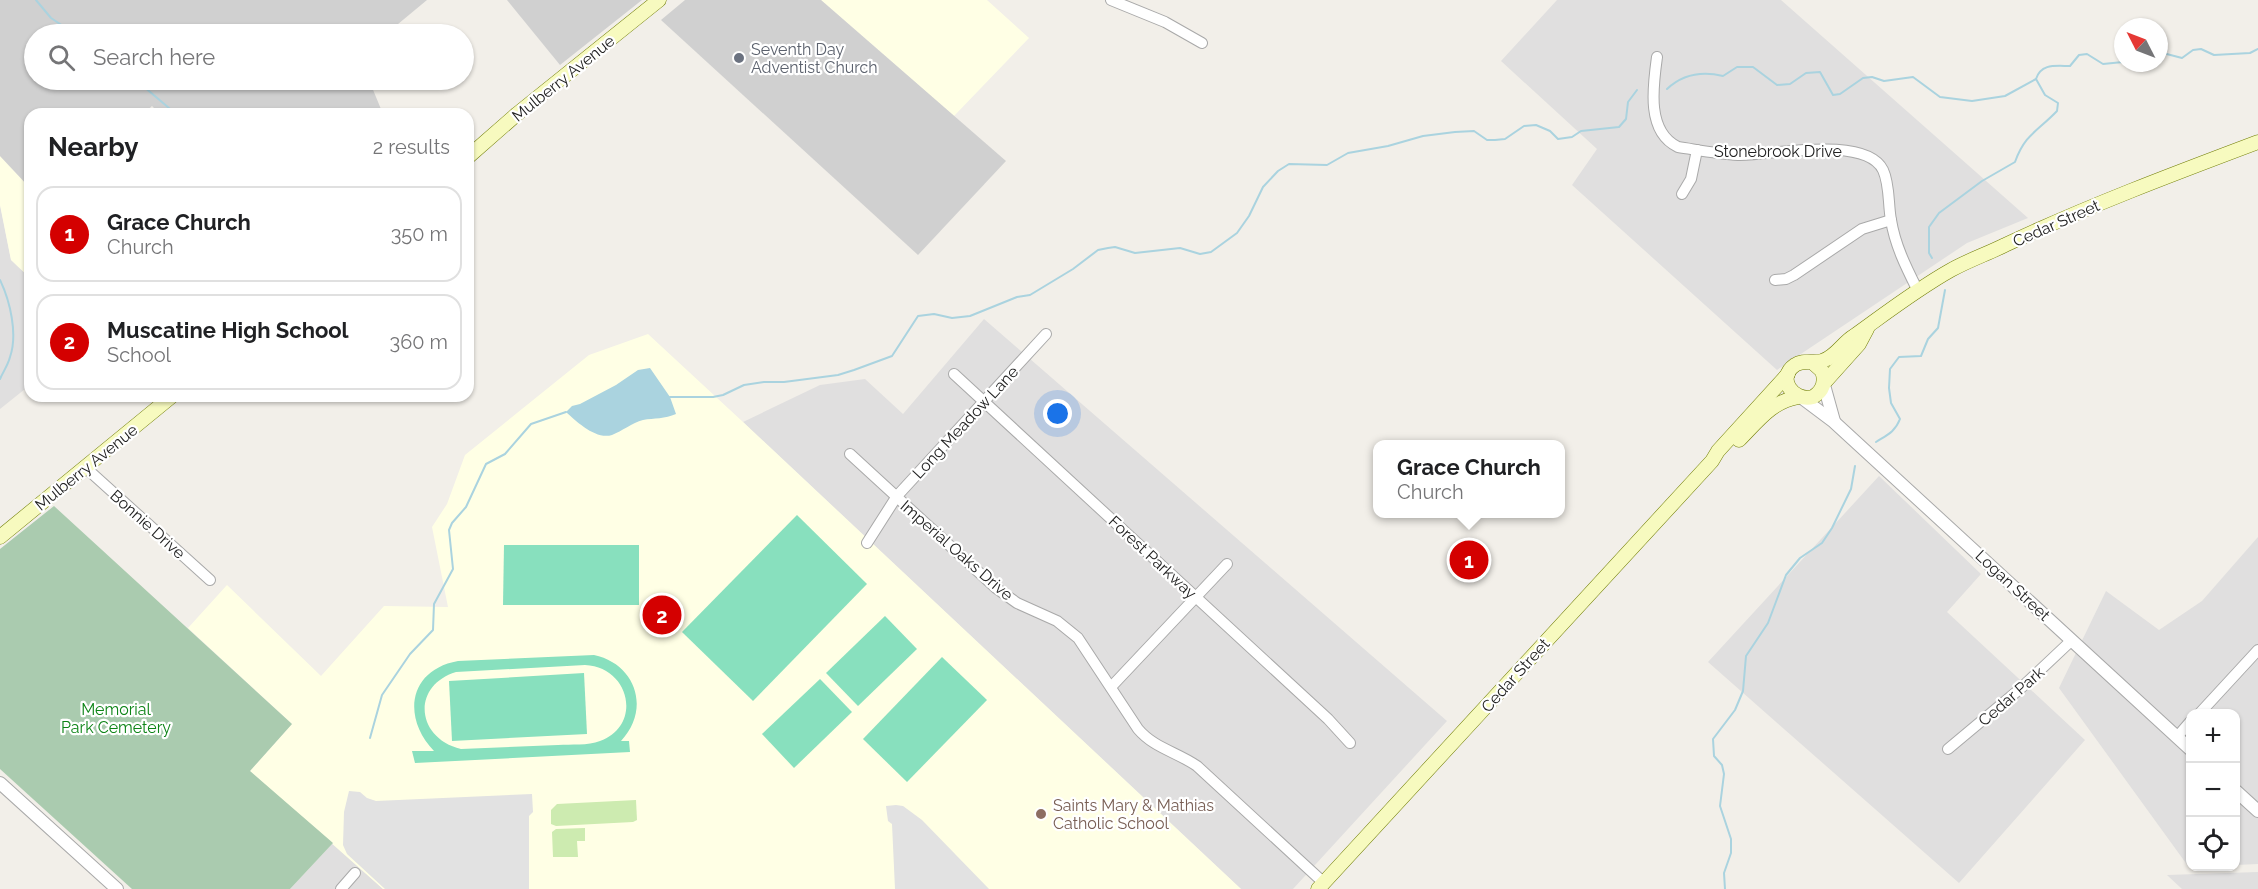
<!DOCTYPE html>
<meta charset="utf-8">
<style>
body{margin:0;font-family:Raleway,sans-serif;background:#f2f2f2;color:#202124}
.controls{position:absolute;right:18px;bottom:18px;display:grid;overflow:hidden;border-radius:12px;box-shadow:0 2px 4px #0004}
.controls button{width:54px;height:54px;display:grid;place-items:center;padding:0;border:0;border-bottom:2px solid #e0e0e0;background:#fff;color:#202124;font:30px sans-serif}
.compass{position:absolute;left:2114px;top:18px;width:54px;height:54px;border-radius:50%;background:#fff;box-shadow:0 2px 4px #0004;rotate:312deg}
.you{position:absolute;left:1058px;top:414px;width:21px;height:21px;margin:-15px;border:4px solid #fff;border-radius:50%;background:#1a73e8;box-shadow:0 0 0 9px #1a73e833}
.badge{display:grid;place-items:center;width:39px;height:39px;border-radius:50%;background:#d40000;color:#fff;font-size:20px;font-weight:700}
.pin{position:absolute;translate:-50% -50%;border:3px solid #fff;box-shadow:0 2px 6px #0006}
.popup{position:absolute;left:1373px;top:440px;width:192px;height:78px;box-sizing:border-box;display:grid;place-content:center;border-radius:12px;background:#fff;filter:drop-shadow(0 2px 4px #0005);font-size:20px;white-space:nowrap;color:#757577}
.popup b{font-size:22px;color:#202124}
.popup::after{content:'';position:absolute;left:50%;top:100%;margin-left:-12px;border:12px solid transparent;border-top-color:#fff}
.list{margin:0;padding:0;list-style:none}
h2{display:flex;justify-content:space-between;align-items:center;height:78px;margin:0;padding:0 24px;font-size:26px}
h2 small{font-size:20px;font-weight:400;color:#757577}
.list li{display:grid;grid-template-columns:39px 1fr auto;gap:18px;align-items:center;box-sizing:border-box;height:96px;margin:0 12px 12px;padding:0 12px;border:2px solid #e0e0e0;border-radius:18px}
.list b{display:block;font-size:22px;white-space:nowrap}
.list p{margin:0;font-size:20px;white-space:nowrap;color:#757577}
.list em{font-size:20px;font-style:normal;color:#757577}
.icon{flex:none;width:33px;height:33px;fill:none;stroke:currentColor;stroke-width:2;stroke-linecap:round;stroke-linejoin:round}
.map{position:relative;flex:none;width:2258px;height:889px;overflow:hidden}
.search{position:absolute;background:#fff;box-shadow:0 2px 4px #0004;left:24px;top:24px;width:450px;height:66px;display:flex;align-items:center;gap:15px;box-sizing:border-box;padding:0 21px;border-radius:33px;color:#757577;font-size:22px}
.panel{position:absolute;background:#fff;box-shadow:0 2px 4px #0004;left:24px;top:108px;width:450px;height:294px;border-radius:18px}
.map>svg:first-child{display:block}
.residential{fill:#e0dfdf}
.education{fill:#ffffe5}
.religious{fill:#d0d0d0}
.grass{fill:#cdebb0}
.cemetery{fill:#aacbaf}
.pitch{fill:#88e0be;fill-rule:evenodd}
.parking{fill:#e2e2e2}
.water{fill:#aad3df}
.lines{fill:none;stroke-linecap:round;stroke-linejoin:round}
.stream{stroke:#aad3df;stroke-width:2}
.minor-casing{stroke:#a9a9a9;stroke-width:12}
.tertiary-casing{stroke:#a9a9a9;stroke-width:14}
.secondary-casing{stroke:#707d05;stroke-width:15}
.minor{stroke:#fff;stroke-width:10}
.tertiary{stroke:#fff;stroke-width:12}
.secondary{stroke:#f7fabf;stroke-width:14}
.worship-dot{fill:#6b7280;stroke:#fff;stroke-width:2}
.education-dot{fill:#8d6e63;stroke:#fff;stroke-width:2}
.labels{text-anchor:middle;stroke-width:4.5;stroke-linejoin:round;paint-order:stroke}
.worship-label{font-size:16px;fill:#5b616d;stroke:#fff;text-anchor:start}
.street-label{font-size:16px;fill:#222;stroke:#fff}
.park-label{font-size:16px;fill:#0c8416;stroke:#fff}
.education-label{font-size:16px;fill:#785e54;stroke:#fff;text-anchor:start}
</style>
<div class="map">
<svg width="2258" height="889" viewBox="0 0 2258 889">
<rect width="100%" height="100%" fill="#f2efe9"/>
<!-- residential -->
<g class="residential">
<polygon points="1557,0 1781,0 2028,218 1967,243 1777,370 1572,185 1597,149 1501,61"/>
<polygon points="0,205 11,260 30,278 30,385 0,409"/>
<polygon points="984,319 1447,721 1293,889 1241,889 743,422 820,385 865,379 903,414"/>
<polygon points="1879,476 1981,574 1947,612 2085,740 1959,883 1708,662"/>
<polygon points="2258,537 2258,864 2236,865 2236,714 2190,714 2190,866 2188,866 2059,688 2106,591 2159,630 2202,601"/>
<polygon points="333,843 383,889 290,889"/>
<polygon points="2258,872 2258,889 2182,889 2167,875"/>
</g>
<!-- education -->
<g class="education">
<polygon points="821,0 987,0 1029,38 954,116"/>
<polygon points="0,156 30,188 30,278 11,260 0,205"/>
<polygon points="648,334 743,422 1241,889 383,889 250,771 292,724 188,628 227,585 321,676 384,606 448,607 432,527 447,504 465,455 589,355"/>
</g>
<!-- religious -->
<g class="religious">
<polygon points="0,0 427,0 386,34 34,34 34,80 369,80 383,114 160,114 152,106 143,114 30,114 30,188 0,156"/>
<polygon points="507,0 642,0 560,65"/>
<polygon points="685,0 821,0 1006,161 918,255 661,20"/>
</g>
<!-- grass -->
<g class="grass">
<polygon points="636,800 637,820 633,822 556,826 551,824 551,810 557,804"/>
<polygon points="585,828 585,841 577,841 578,857 553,857 552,832 556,829"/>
</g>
<!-- cemetery -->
<polygon class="cemetery" points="54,506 292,724 250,771 333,843 290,889 132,889 0,769 0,549"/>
<!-- pitch -->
<g class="pitch">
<polygon points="797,515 867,584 753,701 682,632"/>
<polygon points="504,545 639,545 639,605 503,605"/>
<polygon points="885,616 917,649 858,706 826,673"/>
<path d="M594 655C636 664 651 709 621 741H629L630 752 415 763 412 751H434C402 718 408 670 458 661ZM585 665C630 667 643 725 600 741 588 746 571 744 558 745 526 746 493 748 461 749 416 738 411 686 456 672Z"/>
<polygon points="942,657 987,700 907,782 863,739"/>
<polygon points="584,673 587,734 452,741 449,681"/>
<polygon points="820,679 852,712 794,768 762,734"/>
</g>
<!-- parking -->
<g class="parking">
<polygon points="349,791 360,792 367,798 376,801 532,794 533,812 529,816 529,889 385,889 347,854 343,845 344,812"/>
<polygon points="896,805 903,806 922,820 989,889 895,889 892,824 888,821 886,806"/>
</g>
<!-- water -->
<path class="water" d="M650 368 670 397 676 414C665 419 654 418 643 420 632 423 622 431 612 435 596 440 577 422 566 412L572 406 580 404 616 385 638 370Z"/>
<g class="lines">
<!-- stream -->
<g class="stream">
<polyline points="36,0 51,18 75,34"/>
<polyline points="2159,52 2182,58 2193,50 2201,49 2214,55 2250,53 2258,49"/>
<path d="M2036 79C2041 63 2056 66 2070 66L2079 55 2087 54 2103 64 2123 62"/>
<polyline points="136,80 176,114"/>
<path d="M1667 89C1683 74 1702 71 1723 76L1737 67H1753L1777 85 1790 84 1806 73 1820 72 1833 95 1840 94 1863 78 1872 77 1884 81 1913 77 1940 97 1972 101 2005 96 2036 79"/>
<path d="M1932 258 1929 253V227L1939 213 1982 181 2015 162C2025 134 2038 131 2057 111L2058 103 2045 95 2036 79"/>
<path d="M0 280C10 301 18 334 10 357 8 365 3 372 0 379"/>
<polyline points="670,397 713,397 723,395 744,385 764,382 784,382 838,375 854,370 892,356 918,316 934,314 952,318 970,316 1017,297 1030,295 1073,269 1098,250 1108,248 1115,247 1135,253 1180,248 1200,254 1211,252 1237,233 1249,216 1263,187 1278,171 1289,164 1327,165 1348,153 1388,146 1423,136 1455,132 1474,131 1487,140 1495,140 1505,139 1524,126 1536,125 1550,131 1558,139 1572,137 1581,131 1619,127 1626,119 1628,102 1637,90"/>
<path d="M1876 442C1887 435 1895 432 1900 419L1891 403 1889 388 1890 369 1899 357 1921 356 1928 339 1938 328 1945 290"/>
<polyline points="370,738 382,695 410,654 433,630 434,604 453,569 449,530 452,523 466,507 486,464 505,454 531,424 566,412"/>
<polyline points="1725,889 1724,873 1731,853 1731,839 1720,806 1724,774 1722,765 1714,756 1713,739 1735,710 1743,691 1746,656 1768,623 1786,575 1800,558 1822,543 1832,528 1851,489 1855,466"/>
</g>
<defs>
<g id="minor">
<polyline points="1111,0 1165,22 1202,43"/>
<path d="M1657 57C1653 86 1646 132 1678 147 1698 150 1718 154 1738 155 1771 155 1866 135 1883 170 1890 185 1888 205 1891 220 1895 245 1906 267 1917 289"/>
<polyline points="1682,194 1691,179 1697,150"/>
<polyline points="1775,280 1786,279 1794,275 1862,229 1891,220"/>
<polyline points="954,374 1328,719 1350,743"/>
<path d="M850 454 996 588 1017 603 1057 621 1078 638 1138 729C1154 748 1177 752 1197 766L1324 883"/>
<polyline points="86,468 210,580"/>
<polyline points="867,543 897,496 1046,334"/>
<polyline points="1111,687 1227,564"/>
<polyline points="2199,714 2258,650"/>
<polyline points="2177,737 2190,722"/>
<polyline points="1948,749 2021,688 2072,640"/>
<polyline points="341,889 355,873"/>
</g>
<g id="tertiary">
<polyline points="1824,385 1834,421"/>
<polyline points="1802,398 1834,422 2190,749"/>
<polyline points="0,783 117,889"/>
<polyline points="2236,791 2258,811"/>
</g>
<g id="secondary">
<polyline points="468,157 517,114 659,0"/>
<path d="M1813 363 1822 371C1826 382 1823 391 1813 397 1793 402 1776 378 1795 365 1803 359 1813 364 1822 361 1836 357 1842 343 1854 336 1886 313 1917 289 1951 270 1969 260 1987 254 2005 245 2088 206 2173 174 2258 142"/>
<polyline points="1824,383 1859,344 1867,329"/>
<path d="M1739 440C1757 422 1772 401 1798 397"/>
<polyline points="0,537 172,396"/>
<polyline points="1318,889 1712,461 1718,451 1788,374"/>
</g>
</defs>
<!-- minor casing -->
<use href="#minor" class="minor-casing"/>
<!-- tertiary casing -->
<use href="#tertiary" class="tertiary-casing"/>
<!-- secondary casing -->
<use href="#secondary" class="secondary-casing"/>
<!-- minor -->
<use href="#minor" class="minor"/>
<!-- tertiary -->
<use href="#tertiary" class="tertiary"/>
<!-- secondary -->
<use href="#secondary" class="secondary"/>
</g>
<!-- markers -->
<circle class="worship-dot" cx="739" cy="58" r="6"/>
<circle class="education-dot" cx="1041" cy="814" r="6"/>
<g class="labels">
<!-- worship labels -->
<g class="worship-label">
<text x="751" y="55">Seventh Day<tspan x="751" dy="18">Adventist Church</tspan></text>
</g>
<!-- street labels -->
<g class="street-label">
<text transform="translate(563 78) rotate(-39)" y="6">Mulberry Avenue</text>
<text x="1778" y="157">Stonebrook Drive</text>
<text transform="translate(2056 223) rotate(-24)" y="6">Cedar Street</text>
<text transform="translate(965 422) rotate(-47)" y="6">Long Meadow Lane</text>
<text transform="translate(86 467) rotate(-39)" y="6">Mulberry Avenue</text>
<text transform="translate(148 524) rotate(42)" y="6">Bonnie Drive</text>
<text transform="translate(957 550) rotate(41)" y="6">Imperial Oaks Drive</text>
<text transform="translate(1153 557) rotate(43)" y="6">Forest Parkway</text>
<text transform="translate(2013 585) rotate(43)" y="6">Logan Street</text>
<text transform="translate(1515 675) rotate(-48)" y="6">Cedar Street</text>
<text transform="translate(2011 696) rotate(-41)" y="6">Cedar Park</text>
</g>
<!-- park labels -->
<g class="park-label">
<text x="116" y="715">Memorial<tspan x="116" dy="18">Park Cemetery</tspan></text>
</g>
<!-- education labels -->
<g class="education-label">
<text x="1053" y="811">Saints Mary &amp; Mathias<tspan x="1053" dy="18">Catholic School</tspan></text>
</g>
</g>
</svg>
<div class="controls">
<button>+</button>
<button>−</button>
<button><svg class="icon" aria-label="locate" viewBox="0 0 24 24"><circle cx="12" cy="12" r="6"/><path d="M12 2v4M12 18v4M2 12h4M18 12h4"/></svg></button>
</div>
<svg class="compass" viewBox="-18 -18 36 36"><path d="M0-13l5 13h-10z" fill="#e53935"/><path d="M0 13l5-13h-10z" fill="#757577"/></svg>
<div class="you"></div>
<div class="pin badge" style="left:1469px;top:560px">1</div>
<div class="popup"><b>Grace Church</b>Church</div>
<div class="pin badge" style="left:662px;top:615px">2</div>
<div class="search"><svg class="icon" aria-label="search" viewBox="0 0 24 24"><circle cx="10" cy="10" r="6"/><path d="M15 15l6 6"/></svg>Search here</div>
<section class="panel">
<h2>Nearby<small>2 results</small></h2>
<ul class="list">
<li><span class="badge">1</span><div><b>Grace Church</b><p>Church</p></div><em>350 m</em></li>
<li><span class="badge">2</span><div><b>Muscatine High School</b><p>School</p></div><em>360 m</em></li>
</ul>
</section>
</div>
